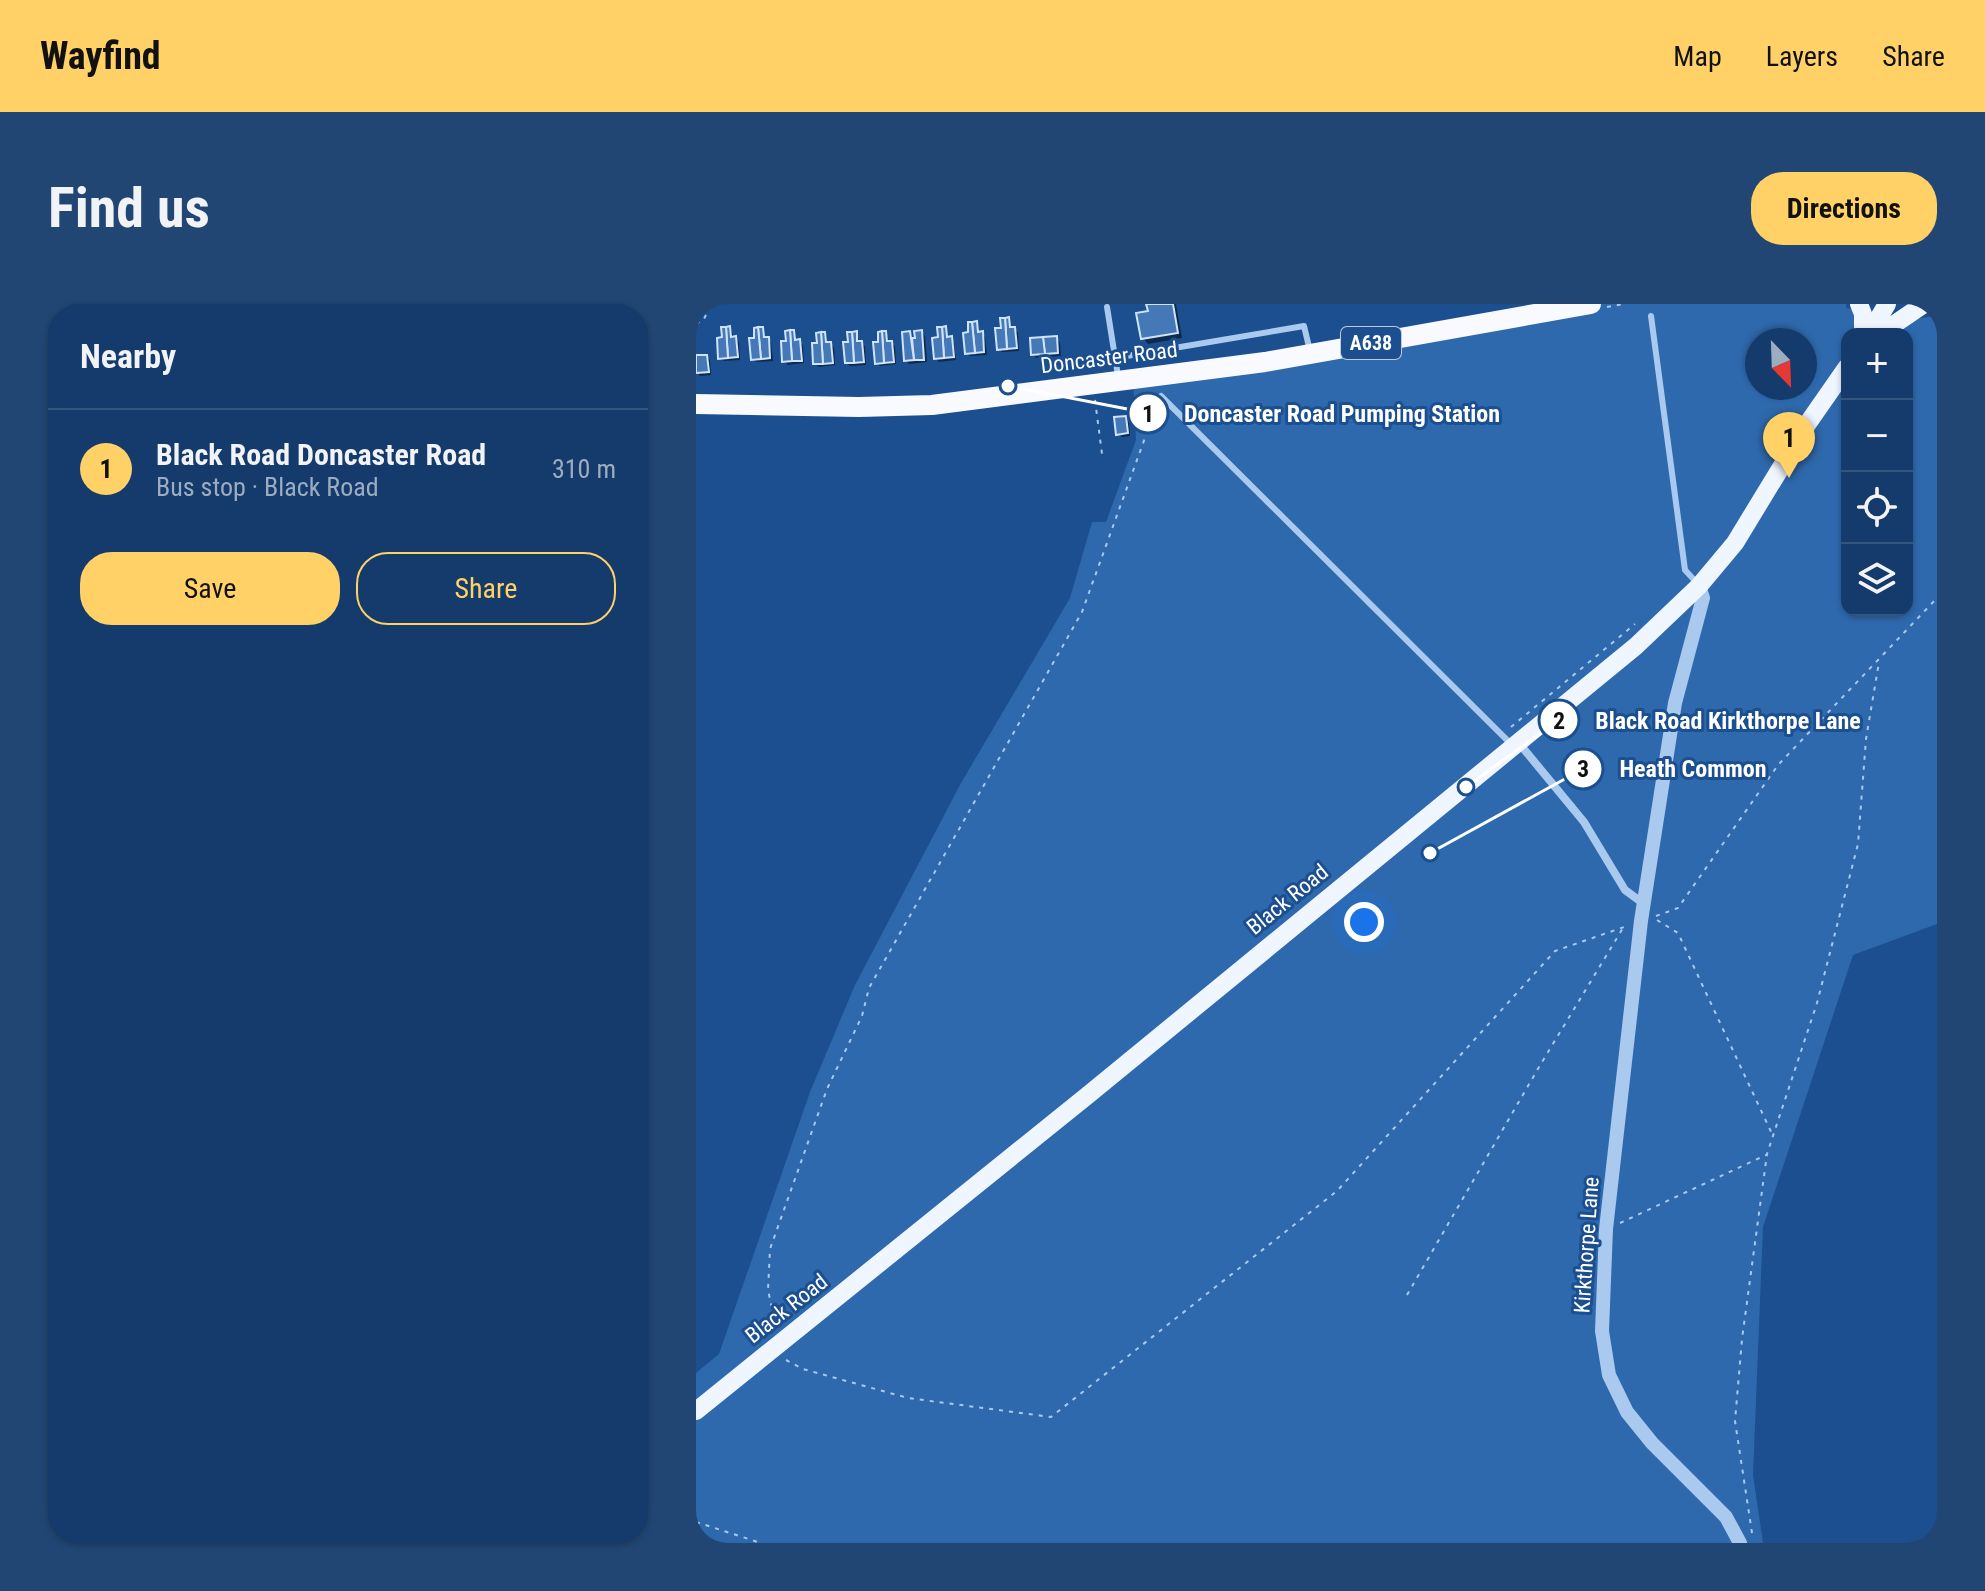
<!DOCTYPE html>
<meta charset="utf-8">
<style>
body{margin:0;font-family:"Roboto Condensed",sans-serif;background:#214673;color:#f1f3f6}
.controls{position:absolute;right:24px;top:24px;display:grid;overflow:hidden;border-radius:16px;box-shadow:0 2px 6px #0004}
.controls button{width:72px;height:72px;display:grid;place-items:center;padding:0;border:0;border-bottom:2px solid #33557e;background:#143b6b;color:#f1f3f6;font:40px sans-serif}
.compass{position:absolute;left:1049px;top:24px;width:72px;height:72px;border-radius:50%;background:#143b6b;box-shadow:0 2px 6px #0004;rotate:157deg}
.you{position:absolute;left:668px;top:618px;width:28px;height:28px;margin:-20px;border:6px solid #fff;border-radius:50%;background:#1a73e8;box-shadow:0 0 0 12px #1a73e833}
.badge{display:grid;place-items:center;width:52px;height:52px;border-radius:50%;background:#ffd166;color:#111;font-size:26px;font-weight:700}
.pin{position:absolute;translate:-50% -66px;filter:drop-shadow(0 2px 4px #0008)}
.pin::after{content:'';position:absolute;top:42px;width:28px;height:24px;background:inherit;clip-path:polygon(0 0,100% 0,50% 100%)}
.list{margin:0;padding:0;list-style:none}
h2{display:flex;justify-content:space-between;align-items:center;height:104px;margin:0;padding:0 32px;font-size:34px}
h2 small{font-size:26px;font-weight:400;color:#9dadc1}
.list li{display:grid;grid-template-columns:52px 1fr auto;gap:24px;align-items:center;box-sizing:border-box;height:120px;padding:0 32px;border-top:2px solid #33557e}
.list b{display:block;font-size:30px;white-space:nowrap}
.list p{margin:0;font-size:26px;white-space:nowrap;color:#9dadc1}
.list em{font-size:26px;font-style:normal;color:#9dadc1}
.actions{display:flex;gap:16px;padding:24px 32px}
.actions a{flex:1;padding:18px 0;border:2px solid #ffd166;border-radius:32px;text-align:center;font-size:28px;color:#ffd166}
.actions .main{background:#ffd166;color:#111}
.icon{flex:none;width:44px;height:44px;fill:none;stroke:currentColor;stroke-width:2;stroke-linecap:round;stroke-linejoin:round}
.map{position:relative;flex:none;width:1241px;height:1239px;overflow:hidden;border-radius:32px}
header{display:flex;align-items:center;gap:48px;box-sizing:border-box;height:112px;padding:0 40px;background:#ffd166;color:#111}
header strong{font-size:38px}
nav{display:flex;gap:44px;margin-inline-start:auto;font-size:28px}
.intro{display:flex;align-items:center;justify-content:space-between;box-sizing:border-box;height:192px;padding:0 48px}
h1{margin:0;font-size:56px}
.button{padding:20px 36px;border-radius:32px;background:#ffd166;color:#111;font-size:28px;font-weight:700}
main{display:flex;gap:48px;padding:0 48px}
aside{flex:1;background:#143b6b;border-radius:32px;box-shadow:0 2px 6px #0004}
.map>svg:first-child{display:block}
.green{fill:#2e69ad;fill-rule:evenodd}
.shadow{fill:#0007}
.building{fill:#4478b7;stroke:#cfe3fa;stroke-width:2}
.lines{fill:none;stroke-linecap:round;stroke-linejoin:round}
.path{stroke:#a9c9ee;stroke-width:2;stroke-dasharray:4 6;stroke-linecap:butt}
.service{stroke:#a9c9ee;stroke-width:6}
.minor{stroke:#a9c9ee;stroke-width:8}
.tertiary{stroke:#a9c9ee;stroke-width:14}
.primary{stroke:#f0f6ff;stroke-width:18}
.trunk{stroke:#f8faff;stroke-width:20}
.labels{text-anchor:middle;stroke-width:6;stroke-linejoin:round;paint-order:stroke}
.shield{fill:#1b4f8f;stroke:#bbcadd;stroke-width:2}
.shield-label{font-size:20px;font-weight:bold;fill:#fff}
.street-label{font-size:22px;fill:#fff;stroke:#1b4f8f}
.leader{fill:none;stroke:#fff;stroke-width:3}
.callout-dot{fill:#fff;stroke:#1b4f8f;stroke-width:3}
.mark-label{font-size:24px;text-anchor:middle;font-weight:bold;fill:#111}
.callout-label{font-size:24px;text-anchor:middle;font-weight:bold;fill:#fff;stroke:#1b4f8f;stroke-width:6;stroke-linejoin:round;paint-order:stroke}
</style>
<header>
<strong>Wayfind</strong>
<nav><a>Map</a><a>Layers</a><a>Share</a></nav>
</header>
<div class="intro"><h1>Find us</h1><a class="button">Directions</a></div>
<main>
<aside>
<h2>Nearby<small></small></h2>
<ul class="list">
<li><span class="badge">1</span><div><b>Black Road Doncaster Road</b><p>Bus stop · Black Road</p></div><em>310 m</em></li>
</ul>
<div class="actions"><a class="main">Save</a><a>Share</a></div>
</aside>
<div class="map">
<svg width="1241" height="1239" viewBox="0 0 1241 1239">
<rect width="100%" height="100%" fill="#1b4f8f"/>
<!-- green -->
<path class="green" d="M895 0H1150V4L1218 15 1241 12V620L1157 651 1067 923 1057 1171 1067 1239H0V1069L23 1050 114 788 159 681 265 479 374 294 396 218H410L440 136 437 75ZM1151 30H1211V306H1151ZM1061 36H1109V84H1061Z"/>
<!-- shadow -->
<g class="shadow">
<polygon points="452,0 480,0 486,34 452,40 447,34 454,8"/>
<polygon points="312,15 316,25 322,28 323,47 306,48 303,45 307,26"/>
<polygon points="280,20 284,30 289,33 291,51 274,52 271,49 275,30"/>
<polygon points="34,24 38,34 43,38 44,56 28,57 24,54 28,35"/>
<polygon points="66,25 70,35 75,38 77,57 60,58 57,55"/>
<polygon points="249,25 253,35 258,38 260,56 243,58 240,54"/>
<polygon points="97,28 101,38 107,41 108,59 92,61 88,57"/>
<polygon points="226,28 229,32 231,58 213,60 210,56 213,29 217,36 221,35"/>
<polygon points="160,29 164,39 169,42 170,61 154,62 151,59"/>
<polygon points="190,29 194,39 199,42 200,60 184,62 181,59"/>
<polygon points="129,30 132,40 138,43 139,61 123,63 119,60"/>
<polygon points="360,34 364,38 365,52 341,54 337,51"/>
<polygon points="0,53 11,53 14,56 15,71 4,72 1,68"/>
<polygon points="430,114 433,117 434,132 426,133 422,130"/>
</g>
<!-- building -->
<g class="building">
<polygon points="450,0 477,0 482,29 445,35 440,9 452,7"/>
<polygon points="313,13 314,23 319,23 321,44 311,45 309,14"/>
<polygon points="304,14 309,14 311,45 301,46 299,24 305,24"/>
<polygon points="281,17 282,28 287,27 288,48 279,49 276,18"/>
<polygon points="272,18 276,18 279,49 269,50 267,29 272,28"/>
<polygon points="34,22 35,33 40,32 42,53 32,54 30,23"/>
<polygon points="250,22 251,33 256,32 258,53 248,54 246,23"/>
<polygon points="25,23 30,23 32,54 22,55 21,34 26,33"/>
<polygon points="62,23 67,23 68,33 73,33 74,54 65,55"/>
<polygon points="62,23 65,55 55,56 53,34 58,34 58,24"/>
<polygon points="241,23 246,23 248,54 238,55 236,34 242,33"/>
<polygon points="94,26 98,26 99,36 104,35 106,57 96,57"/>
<polygon points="94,26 96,57 86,58 85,37 90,37 89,27"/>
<polygon points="226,26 228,56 218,56 216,34 219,34 218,27"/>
<polygon points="161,27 161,37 166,37 168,58 158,59 156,28"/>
<polygon points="186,27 190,27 191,37 196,37 198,58 188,59"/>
<polygon points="186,27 188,59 179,60 177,38 182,38 182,28"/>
<polygon points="214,27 218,56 208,57 206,28"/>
<polygon points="125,28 129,28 130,38 135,38 137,59 127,60"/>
<polygon points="125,28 127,60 117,60 116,39 121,39 120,29"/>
<polygon points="151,28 156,28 158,59 149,59 147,38 152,38"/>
<polygon points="361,32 362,49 349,50 347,33"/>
<polygon points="347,33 349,50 335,51 334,34"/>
<polygon points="0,51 11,51 13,68 0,69"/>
<polygon points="430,112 432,129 420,131 418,113"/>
</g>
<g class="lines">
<!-- path -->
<g class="path">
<polyline points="911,3 927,0"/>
<polyline points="0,20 8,15 15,0"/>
<polyline points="399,96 406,150"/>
<polyline points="815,423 939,320"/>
<polyline points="960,612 982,604 1082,461 1241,294"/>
<polyline points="961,616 982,629 1077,832"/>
<polyline points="924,919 1070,851"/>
<polyline points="711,991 843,763 927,624"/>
<polyline points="80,1023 72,986 74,945 131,785 166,712 173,684 386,308 450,131 448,92"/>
<polyline points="90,1056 107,1065 212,1094 355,1113 641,887 859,647 931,622"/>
<polyline points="0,1218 65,1239"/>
<polyline points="1056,1229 1039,1117 1046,1035 1071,850 1121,699 1162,540 1170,435 1183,358"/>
</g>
<!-- service -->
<g class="service">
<polyline points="411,3 422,72"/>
<polyline points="955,12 989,266 1001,279"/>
<polyline points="419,54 608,22 614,47"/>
<polyline points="465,92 816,441"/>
</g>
<!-- minor -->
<polyline class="minor" points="822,438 888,518 929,586 948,600"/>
<!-- tertiary -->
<polyline class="tertiary" points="1003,282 1007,294 979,399 945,617 910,925 906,1027 913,1071 931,1108 956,1139 1030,1213 1044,1239"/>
<!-- primary -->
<g class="primary">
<polyline points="1163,0 1167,10 1167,30"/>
<polyline points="1173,30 1191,0"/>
<polyline points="1184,30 1228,0"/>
<polyline points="0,1107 392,791 940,342 1003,282 1039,239 1112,119 1151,63"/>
</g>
<!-- trunk -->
<polyline class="trunk" points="0,100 163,103 236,101 569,58 895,0"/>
</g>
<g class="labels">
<!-- shield labels -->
<rect class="shield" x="645" y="23" width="60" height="32" rx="6"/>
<g class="shield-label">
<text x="675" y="46">A638</text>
</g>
<!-- street labels -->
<g class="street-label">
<text transform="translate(413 53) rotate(-7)" y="8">Doncaster Road</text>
<text transform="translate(591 595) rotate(-39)" y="8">Black Road</text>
<text transform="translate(890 941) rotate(-86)" y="8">Kirkthorpe Lane</text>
<text transform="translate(90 1004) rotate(-38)" y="8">Black Road</text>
</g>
</g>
<!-- callouts -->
<path class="leader" d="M312 82L452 109M770 483L863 416M734 549L887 465"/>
<g class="callout-dot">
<circle cx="312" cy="82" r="8"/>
<circle cx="770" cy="483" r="8"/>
<circle cx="734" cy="549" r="8"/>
<circle cx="452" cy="109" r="20"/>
<circle cx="863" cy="416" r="20"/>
<circle cx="887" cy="465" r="20"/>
</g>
<g class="mark-label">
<text x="452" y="118">1</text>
<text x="863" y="425">2</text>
<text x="887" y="473">3</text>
</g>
<g class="callout-label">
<text x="646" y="118">Doncaster Road Pumping Station</text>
<text x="1032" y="425">Black Road Kirkthorpe Lane</text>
<text x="997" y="473">Heath Common</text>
</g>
</svg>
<div class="controls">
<button>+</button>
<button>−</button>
<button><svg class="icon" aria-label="locate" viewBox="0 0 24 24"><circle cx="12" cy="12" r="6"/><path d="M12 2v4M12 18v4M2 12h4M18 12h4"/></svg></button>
<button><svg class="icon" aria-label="layers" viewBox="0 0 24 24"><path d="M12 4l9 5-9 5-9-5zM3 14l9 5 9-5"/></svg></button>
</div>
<svg class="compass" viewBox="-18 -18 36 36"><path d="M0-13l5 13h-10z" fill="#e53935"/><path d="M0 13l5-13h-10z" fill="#9dadc1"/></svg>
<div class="you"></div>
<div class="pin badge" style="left:1093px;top:174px">1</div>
</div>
</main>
